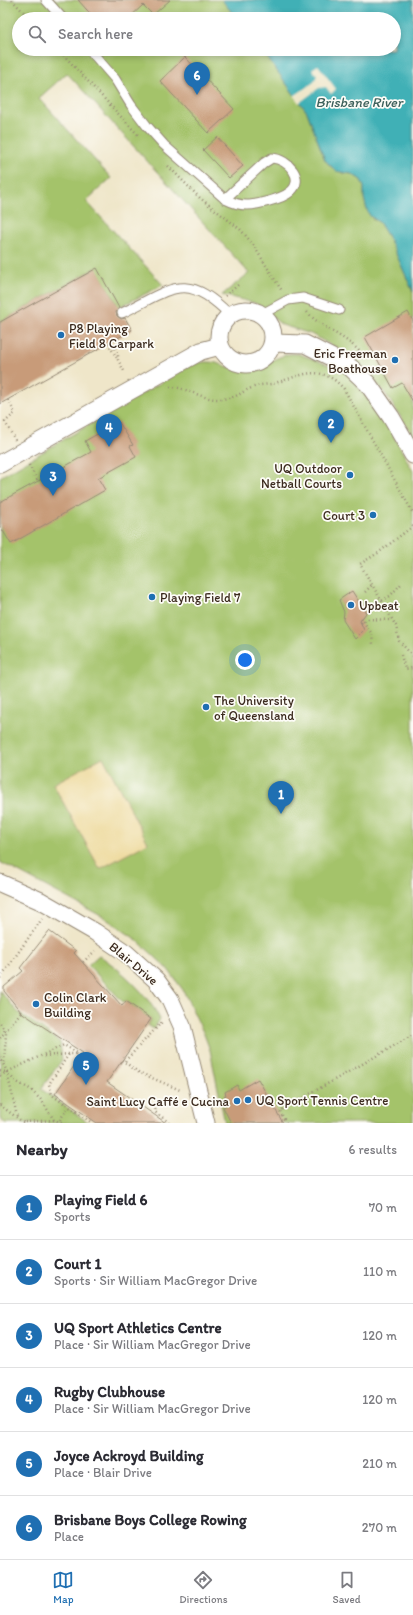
<!DOCTYPE html>
<meta charset="utf-8">
<style>
body{margin:0;font-family:Itim,sans-serif;background:#f7f7f7;color:#2b2b33}
.you{position:absolute;left:245px;top:660px;width:14px;height:14px;margin:-10px;border:3px solid #fff;border-radius:50%;background:#1a73e8;box-shadow:0 0 0 6px #1a73e833}
.badge{display:grid;place-items:center;width:26px;height:26px;border-radius:50%;background:#1f6fb2;color:#fff;font-size:13px;font-weight:700}
.pin{position:absolute;translate:-50% -33px;filter:drop-shadow(0 1px 2px #0008)}
.pin::after{content:'';position:absolute;top:21px;width:14px;height:12px;background:inherit;clip-path:polygon(0 0,100% 0,50% 100%)}
.list{margin:0;padding:0;list-style:none}
h2{display:flex;justify-content:space-between;align-items:center;height:52px;margin:0;padding:0 16px;font-size:17px}
h2 small{font-size:13px;font-weight:400;color:#7c7c81}
.list li{display:grid;grid-template-columns:26px 1fr auto;gap:12px;align-items:center;box-sizing:border-box;height:64px;padding:0 16px;border-top:1px solid #e1e1e2}
.list b{display:block;font-size:15px;white-space:nowrap}
.list p{margin:0;font-size:13px;white-space:nowrap;color:#7c7c81}
.list em{font-size:13px;font-style:normal;color:#7c7c81}
.icon{flex:none;width:22px;height:22px;fill:none;stroke:currentColor;stroke-width:2;stroke-linecap:round;stroke-linejoin:round}
.map{position:relative;flex:none;width:413px;height:1123px;overflow:hidden}
.search{position:absolute;background:#fff;box-shadow:0 2px 6px #0003;left:12px;right:12px;top:12px;height:44px;display:flex;align-items:center;gap:10px;box-sizing:border-box;padding:0 14px;border-radius:22px;color:#7c7c81;font-size:15px}
.sheet{height:436px;background:#fff}
nav{display:flex;justify-content:space-around;align-items:center;box-sizing:border-box;height:56px;border-top:1px solid #e1e1e2;background:#fff;font-size:11px;color:#7c7c81}
nav a{display:grid;justify-items:center;gap:2px}
nav .on{color:#1f6fb2}
.map>svg:first-child{display:block}
.green{fill:#a4c36a;stroke:#707644}
.sand{fill:#eeda9e;stroke:#94825e}
.water{fill:#3fb0b6;stroke:#3d6d6a}
.pier{fill:#efe6c9}
.building{fill:#c89b79}
.lines{fill:none;stroke-linecap:round;stroke-linejoin:round}
.service-casing{stroke:#958874;stroke-width:11}
.minor-casing{stroke:#958874;stroke-width:19}
.path{stroke:#958874;stroke-width:2.5;stroke-dasharray:1 3;stroke-linecap:butt}
.service{stroke:#fff;stroke-width:9}
.minor{stroke:#fff;stroke-width:17}
.poi-dot{fill:#1f6fb2;stroke:#fdfcf7;stroke-width:1.5}
.labels{text-anchor:middle;stroke-width:3.5;stroke-linejoin:round;paint-order:stroke}
.poi-label{font-size:13px;fill:#3b2a1e;stroke:#fdfcf7;text-anchor:start}
.street-label{font-size:13px;fill:#3b2a1e;stroke:#fdfcf7}
.water-label{font-size:14px;font-style:italic;fill:#3d605b;stroke:#fdfcf7}
</style>
<div class="map">
<svg width="413" height="1123" viewBox="0 0 413 1123">
<rect width="100%" height="100%" fill="#fdfcf7"/>
<filter id="ink" filterUnits="userSpaceOnUse"><feTurbulence type="fractalNoise" baseFrequency=".025" numOctaves="2"/><feDisplacementMap in="SourceGraphic" scale="8" xChannelSelector="R" yChannelSelector="G"/><feConvolveMatrix kernelMatrix="1 2 1 2 8 2 1 2 1" color-interpolation-filters="sRGB"/></filter>
<filter id="wash" filterUnits="userSpaceOnUse"><feTurbulence type="fractalNoise" baseFrequency=".012" numOctaves="4" result="noise"/><feDisplacementMap in="SourceGraphic" scale="16" xChannelSelector="R" yChannelSelector="G"/><feGaussianBlur stdDeviation="0.9" result="paint"/><feColorMatrix in="noise" values="0 0 0 0 0 0 0 0 0 0 0 0 0 0 0 0 0 1.4 0 .05"/><feComposite in="paint" operator="in"/></filter>
<g filter="url(#wash)">
<rect width="100%" height="100%" fill="#efe6c9"/>
<!-- green -->
<g class="green">
<polygon points="0,0 222,0 237,19 19,19 19,49 261,49 307,112 325,160 330,166 342,173 352,174 361,180 364,187 364,198 367,210 373,219 379,222 390,240 413,292 413,436 383,390 347,354 311,334 282,325 255,303 222,295 249,273 67,73 39,98 111,178 86,201 163,285 119,307 96,268 0,322"/>
<path d="M289 354H299L347 372 385 420 413 471V1123H225L210 1050 204 1034 183 990 167 968 137 940 105 918 0 862V477L191 365C220 355 226 373 249 369 263 367 275 357 289 354Z"/>
<path d="M99 955C123 972 146 992 160 1019L154 1029 147 1025 151 1019 126 1001 123 1002 88 965Z"/>
<polygon points="0,991 18,1012 60,1042 62,1060 41,1089 89,1123 5,1123 0,1119"/>
</g>
<!-- sand -->
<polygon class="sand" points="103,757 148,843 100,869 53,784"/>
<!-- water -->
<polygon class="water" points="222,0 413,0 413,292 390,240 379,222 370,216 367,210 364,198 364,187 361,180 352,174 336,171 325,160 307,112 261,49 394,49 394,19 237,19"/>
<!-- pier -->
<polygon class="pier" points="318,65 336,89 331,94 326,87 319,88 299,103 294,96 314,82 317,75 312,69"/>
<g id="blocks">
<!-- building -->
<g class="building">
<polygon points="78,0 170,0 153,15 143,5 128,19 95,19"/>
<polygon points="185,57 234,109 208,133 160,81"/>
<polygon points="217,137 243,166 229,178 203,150"/>
<polygon points="97,268 119,308 116,312 117,316 121,319 125,318 132,330 0,404 0,322"/>
<polygon points="408,312 413,321 413,402 402,383 393,388 365,337"/>
<polygon points="119,422 133,445 130,446 136,457 98,478 105,490 11,544 0,526 0,502 91,452 85,441"/>
<polygon points="352,591 366,613 360,621 364,630 355,639 343,620 344,612 339,600"/>
<polygon points="49,931 76,951 74,953 122,1006 126,1001 151,1019 107,1082 166,1123 97,1123 55,1094 83,1053 21,1012 4,991 4,987 23,971 20,968"/>
<polygon points="258,1079 283,1123 231,1123 223,1107 229,1104 224,1096 226,1095 225,1092 237,1085 239,1090"/>
</g>
</g>
</g>
<g filter="url(#ink)">
<use href="#blocks" fill-opacity="0" stroke="#958874" stroke-width="1"/>
<g class="lines">
<defs>
<g id="service">
<polyline points="46,0 63,19"/>
<polyline points="89,49 115,79 131,105 147,126 164,145 225,199"/>
<path d="M272 158C288 159 306 179 290 192 282 199 256 205 246 205 238 205 231 202 225 199L264 163Z"/>
<path d="M122 313C172 289 185 270 230 315"/>
<polyline points="262,314 288,300 303,298 339,310"/>
</g>
<g id="minor">
<circle cx="246" cy="337" r="27"/>
<polyline points="273,343 305,344 350,367 368,384 391,417 413,455"/>
<polyline points="0,464 201,351 220,346"/>
<polyline points="0,883 41,901 95,932 126,953 156,980 170,999 182,1026 206,1123"/>
</g>
</defs>
<!-- service casing -->
<use href="#service" class="service-casing"/>
<!-- minor casing -->
<use href="#minor" class="minor-casing"/>
<!-- path -->
<g class="path">
<polyline points="12,0 30,19"/>
<polyline points="58,49 139,136"/>
<polyline points="168,166 200,198 240,229 252,243 282,291"/>
<polyline points="225,296 238,285"/>
<path d="M307 312C323 330 350 337 364 357"/>
<polyline points="111,341 118,354 118,360 124,371"/>
<polyline points="108,343 118,360"/>
<path d="M170 387C187 387 202 400 220 399 240 398 240 391 257 386 262 384 269 385 275 383 303 375 321 363 344 389L413 513"/>
<polyline points="8,400 15,413 5,422 15,440"/>
<polyline points="29,465 37,480"/>
<polyline points="413,526 378,553 360,564 396,626 399,641 413,656"/>
<polyline points="365,592 372,585"/>
<polyline points="365,611 390,596 401,584"/>
<polyline points="361,618 372,634 373,644"/>
<polyline points="361,623 368,619 391,620"/>
<polyline points="401,655 405,669 413,668"/>
<polyline points="83,962 95,951"/>
<polyline points="0,978 42,919"/>
<polyline points="0,1023 6,1033 4,1064"/>
<polyline points="0,1038 21,1012"/>
<polyline points="44,1056 69,1054"/>
<polyline points="0,1057 7,1072 15,1081 30,1089 42,1101 54,1120 63,1123"/>
<polyline points="86,1060 79,1054 69,1054 49,1084 52,1095 92,1123"/>
<polyline points="122,1060 138,1072 180,1090"/>
<polyline points="125,1061 163,1021"/>
<polyline points="0,1071 7,1072 64,1045 79,1054"/>
<polyline points="0,1076 7,1072 17,1116"/>
<polyline points="0,1105 24,1123"/>
<polyline points="156,1105 155,1112 170,1123"/>
<polyline points="60,1120 68,1107"/>
<polyline points="25,1122 54,1120 55,1123"/>
<polyline points="286,1123 280,1111 413,1035"/>
</g>
<!-- service -->
<use href="#service" class="service"/>
<!-- minor -->
<use href="#minor" class="minor"/>
</g>
</g>
<!-- markers -->
<g class="poi-dot">
<circle cx="61" cy="335" r="4"/>
<circle cx="395" cy="360" r="4"/>
<circle cx="350" cy="475" r="4"/>
<circle cx="373" cy="515" r="4"/>
<circle cx="152" cy="597" r="4"/>
<circle cx="351" cy="605" r="4"/>
<circle cx="206" cy="707" r="4"/>
<circle cx="36" cy="1004" r="4"/>
<circle cx="248" cy="1100" r="4"/>
<circle cx="237" cy="1101" r="4"/>
</g>
<g class="labels">
<!-- poi labels -->
<g class="poi-label">
<text x="69" y="333">P8 Playing<tspan x="69" dy="15">Field 8 Carpark</tspan></text>
<text x="387" y="358" text-anchor="end">Eric Freeman<tspan x="387" dy="15">Boathouse</tspan></text>
<text x="342" y="473" text-anchor="end">UQ Outdoor<tspan x="342" dy="15">Netball Courts</tspan></text>
<text x="365" y="520" text-anchor="end">Court 3</text>
<text x="160" y="602">Playing Field 7</text>
<text x="359" y="610">Upbeat</text>
<text x="214" y="705">The University<tspan x="214" dy="15">of Queensland</tspan></text>
<text x="44" y="1002">Colin Clark<tspan x="44" dy="15">Building</tspan></text>
<text x="256" y="1105">UQ Sport Tennis Centre</text>
<text x="229" y="1106" text-anchor="end">Saint Lucy Caffé e Cucina</text>
</g>
<!-- street labels -->
<g class="street-label">
<text transform="translate(134 963) rotate(40)" y="5">Blair Drive</text>
</g>
<!-- water labels -->
<g class="water-label">
<text x="359" y="107">Brisbane River</text>
</g>
</g>
</svg>
<div class="you"></div>
<div class="pin badge" style="left:281px;top:814px">1</div>
<div class="pin badge" style="left:331px;top:443px">2</div>
<div class="pin badge" style="left:53px;top:496px">3</div>
<div class="pin badge" style="left:109px;top:447px">4</div>
<div class="pin badge" style="left:86px;top:1085px">5</div>
<div class="pin badge" style="left:197px;top:95px">6</div>
<div class="search"><svg class="icon" aria-label="search" viewBox="0 0 24 24"><circle cx="10" cy="10" r="6"/><path d="M15 15l6 6"/></svg>Search here</div>
</div>
<section class="sheet">
<h2>Nearby<small>6 results</small></h2>
<ul class="list">
<li><span class="badge">1</span><div><b>Playing Field 6</b><p>Sports</p></div><em>70 m</em></li>
<li><span class="badge">2</span><div><b>Court 1</b><p>Sports · Sir William MacGregor Drive</p></div><em>110 m</em></li>
<li><span class="badge">3</span><div><b>UQ Sport Athletics Centre</b><p>Place · Sir William MacGregor Drive</p></div><em>120 m</em></li>
<li><span class="badge">4</span><div><b>Rugby Clubhouse</b><p>Place · Sir William MacGregor Drive</p></div><em>120 m</em></li>
<li><span class="badge">5</span><div><b>Joyce Ackroyd Building</b><p>Place · Blair Drive</p></div><em>210 m</em></li>
<li><span class="badge">6</span><div><b>Brisbane Boys College Rowing</b><p>Place</p></div><em>270 m</em></li>
</ul>
</section>
<nav>
<a class="on"><svg class="icon" aria-label="map" viewBox="0 0 24 24"><path d="M3 6l6-2 6 2 6-2v14l-6 2-6-2-6 2zM9 4v14M15 6v14"/></svg>Map</a>
<a><svg class="icon" aria-label="directions" viewBox="0 0 24 24"><path d="M12 3l9 9-9 9-9-9zM9 14v-3h6M13 9l2 2-2 2"/></svg>Directions</a>
<a><svg class="icon" aria-label="saved" viewBox="0 0 24 24"><path d="M7 4h10v16l-5-4-5 4z"/></svg>Saved</a>
</nav>
